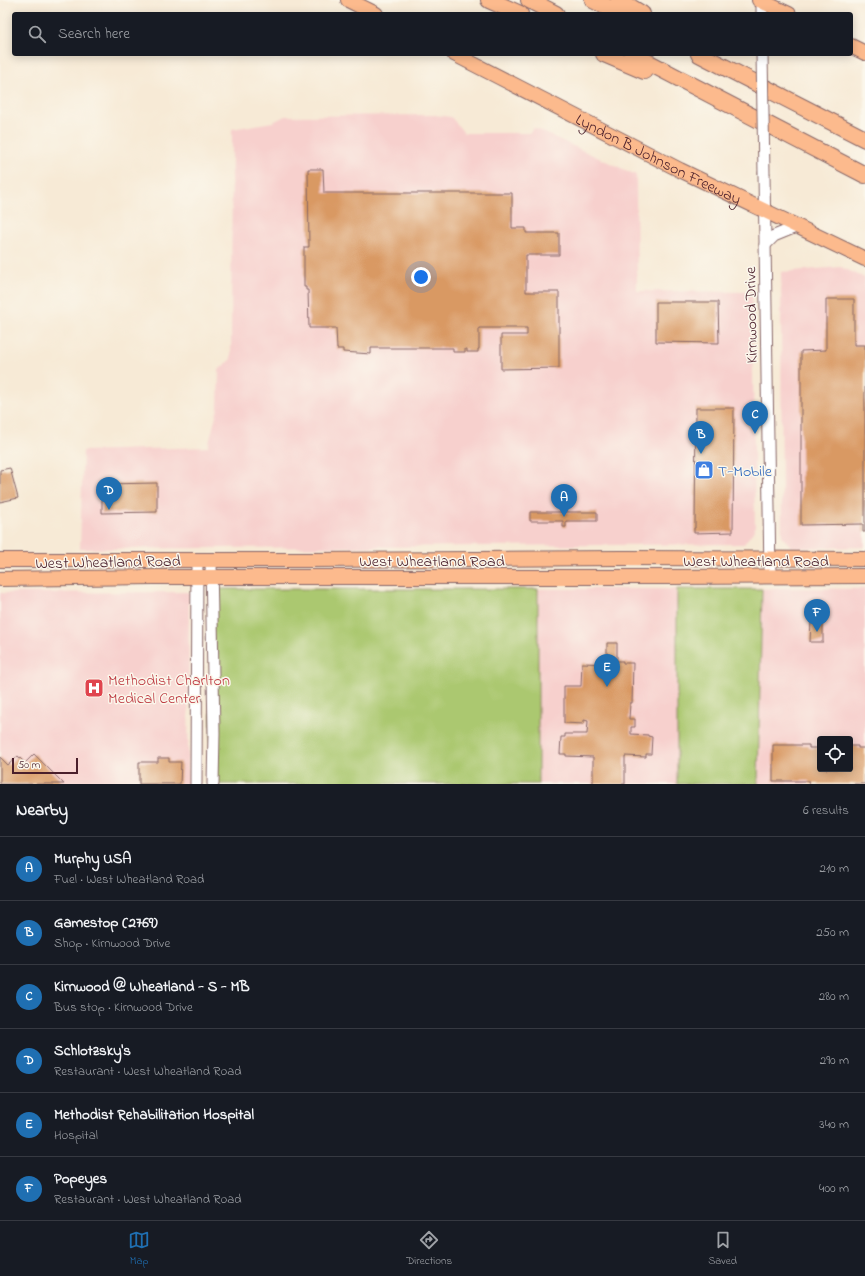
<!DOCTYPE html>
<meta charset="utf-8">
<style>
body{margin:0;font-family:"Indie Flower",sans-serif;background:#20242c;color:#f1f3f6}
.controls{position:absolute;right:12px;bottom:12px;display:grid;overflow:hidden;border-radius:4px;box-shadow:0 2px 10px #0003}
.controls button{width:36px;height:36px;display:grid;place-items:center;padding:0;border:0;border-bottom:1px solid #363941;background:#171b24;color:#f1f3f6;font:20px sans-serif}
.scale{position:absolute;left:12px;bottom:10px;width:66px;box-sizing:border-box;padding-left:4px;border:2px solid #4a1f2b;border-top:0;font-size:11px;line-height:14px;white-space:nowrap;color:#4a1f2b;-webkit-text-stroke:3px #fbf7ec;paint-order:stroke}
.you{position:absolute;left:421px;top:277px;width:14px;height:14px;margin:-10px;border:3px solid #fff;border-radius:50%;background:#1a73e8;box-shadow:0 0 0 6px #1a73e833}
.badge{display:grid;place-items:center;width:26px;height:26px;border-radius:50%;background:#1f6fb2;color:#fff;font-size:13px;font-weight:700}
.pin{position:absolute;translate:-50% -33px;filter:drop-shadow(0 1px 2px #0008)}
.pin::after{content:'';position:absolute;top:21px;width:14px;height:12px;background:inherit;clip-path:polygon(0 0,100% 0,50% 100%)}
.list{margin:0;padding:0;list-style:none}
h2{display:flex;justify-content:space-between;align-items:center;height:52px;margin:0;padding:0 16px;font-size:17px}
h2 small{font-size:13px;font-weight:400;color:#9ea1a6}
.list li{display:grid;grid-template-columns:26px 1fr auto;gap:12px;align-items:center;box-sizing:border-box;height:64px;padding:0 16px;border-top:1px solid #363941}
.list b{display:block;font-size:15px;white-space:nowrap}
.list p{margin:0;font-size:13px;white-space:nowrap;color:#9ea1a6}
.list em{font-size:13px;font-style:normal;color:#9ea1a6}
.icon{flex:none;width:22px;height:22px;fill:none;stroke:currentColor;stroke-width:2;stroke-linecap:round;stroke-linejoin:round}
.map{position:relative;flex:none;width:865px;height:784px;overflow:hidden}
.search{position:absolute;background:#171b24;box-shadow:0 2px 10px #0003;left:12px;right:12px;top:12px;height:44px;display:flex;align-items:center;gap:10px;box-sizing:border-box;padding:0 14px;border-radius:4px;color:#9ea1a6;font-size:15px}
.sheet{height:436px;background:#171b24}
nav{display:flex;justify-content:space-around;align-items:center;box-sizing:border-box;height:56px;border-top:1px solid #363941;background:#171b24;font-size:11px;color:#9ea1a6}
nav a{display:grid;justify-items:center;gap:2px}
nav .on{color:#1f6fb2}
.map>svg:first-child{display:block}
.built{fill:#f7d0cd;fill-rule:evenodd}
.green{fill:#abc86f;stroke:#7a744d}
.building{fill:#d99963}
.lines{fill:none;stroke-linecap:round;stroke-linejoin:round}
.minor-casing{stroke:#876667;stroke-width:13}
.major-casing{stroke:#876667;stroke-width:16}
.highway-casing{stroke:#876667;stroke-width:18}
.minor{stroke:#fff;stroke-width:11}
.major{stroke:#fcba8d;stroke-width:14}
.highway{stroke:#fcba8d;stroke-width:16}
.minor-bridge-casing{stroke:#876667;stroke-width:13;stroke-linecap:butt}
.minor-bridge{stroke:#fff;stroke-width:11}
.labels{text-anchor:middle;stroke-width:3;stroke-linejoin:round;paint-order:stroke}
.street-label{font-size:16px;fill:#4a1f2b;stroke:#fbf7ec}
.shop-label{font-size:16px;fill:#366cbe;stroke:#fbf7ec;text-anchor:start}
.health-label{font-size:16px;fill:#be3a42;stroke:#fbf7ec;text-anchor:start}
</style>
<div class="map">
<svg width="865" height="784" viewBox="0 0 865 784">
<rect width="100%" height="100%" fill="#fbf7ec"/>
<filter id="ink" filterUnits="userSpaceOnUse"><feTurbulence type="fractalNoise" baseFrequency=".025" numOctaves="2"/><feDisplacementMap in="SourceGraphic" scale="8" xChannelSelector="R" yChannelSelector="G"/><feConvolveMatrix kernelMatrix="1 2 1 2 8 2 1 2 1" color-interpolation-filters="sRGB"/></filter>
<filter id="wash" filterUnits="userSpaceOnUse"><feTurbulence type="fractalNoise" baseFrequency=".012" numOctaves="4" result="noise"/><feDisplacementMap in="SourceGraphic" scale="16" xChannelSelector="R" yChannelSelector="G"/><feGaussianBlur stdDeviation="0.9" result="paint"/><feColorMatrix in="noise" values="0 0 0 0 0 0 0 0 0 0 0 0 0 0 0 0 0 1.4 0 .05"/><feComposite in="paint" operator="in"/></filter>
<g filter="url(#wash)">
<rect width="100%" height="100%" fill="#f7ead6"/>
<!-- built -->
<g class="built">
<polygon points="434,115 451,117 464,133 529,133 534,128 636,175 637,291 752,292 755,529 744,544 80,549 83,451 208,447 218,408 219,370 231,359 232,129 273,122 285,116"/>
<polygon points="841,267 865,278 865,547 793,548 782,537 781,272"/>
<path d="M783 588 865 589V784H758L762 589ZM820 739H850V769H820Z"/>
<rect x="538" y="589" width="139" height="195"/>
<polygon points="189,592 188,784 0,784 0,593"/>
</g>
<!-- green -->
<g class="green">
<rect x="211" y="589" width="327" height="195"/>
<polygon points="677,589 762,589 758,784 677,784"/>
</g>
<g id="blocks">
<!-- building -->
<g class="building">
<polygon points="308,169 323,169 324,193 512,193 512,228 526,228 526,233 559,233 559,255 526,255 526,292 559,292 559,368 501,369 501,335 527,335 527,328 479,328 479,349 478,349 478,352 467,352 467,349 465,349 465,352 453,352 453,348 371,348 371,354 343,352 343,349 337,349 336,328 309,328 308,290 306,290 306,287 304,287 304,247 309,247"/>
<polygon points="826,299 854,299 854,345 865,345 865,532 863,532 863,524 801,525 801,351 826,350"/>
<polygon points="656,302 718,302 719,343 656,342"/>
<polygon points="696,408 734,408 733,532 694,533 694,528 695,528"/>
<polygon points="10,468 18,498 0,502 0,470"/>
<polygon points="157,483 157,512 102,513 102,484"/>
<polygon points="530,512 597,512 597,521 566,521 566,527 563,527 563,521 530,521"/>
<polygon points="813,611 820,611 820,612 822,612 822,620 823,620 823,642 810,642 811,621 812,621"/>
<polygon points="607,643 617,643 617,661 623,661 623,663 633,663 632,703 630,703 629,719 635,719 635,727 631,727 631,734 648,735 648,736 652,737 651,754 646,754 646,757 625,756 625,784 593,784 593,757 566,756 566,754 560,754 561,737 565,737 565,734 587,734 588,721 584,720 584,724 564,723 564,686 581,686 582,663 610,664 610,660 607,658"/>
<polygon points="773,745 809,745 809,748 820,748 820,769 850,769 850,746 858,746 858,748 865,748 865,784 809,784 809,781 773,781"/>
<polygon points="34,754 64,784 0,784 0,757 8,765 18,756 25,763"/>
<polygon points="158,758 169,758 169,762 181,762 180,784 139,784 139,762 158,762"/>
</g>
</g>
</g>
<g filter="url(#ink)">
<use href="#blocks" fill-opacity="0" stroke="#876667" stroke-width="1"/>
<g class="lines">
<defs>
<g id="minor">
<polyline points="762,0 762,14"/>
<polyline points="764,174 770,576"/>
<polyline points="765,245 774,236 796,227"/>
<polyline points="211,561 214,733 213,784"/>
<polyline points="196,784 197,560"/>
</g>
<g id="major">
<polyline points="348,0 376,14"/>
<polyline points="759,0 789,14"/>
<polyline points="851,46 865,53"/>
<path id="s1" d="M454 54 680 170 865 259"/>
<polyline points="0,560 312,560 622,558 865,559"/>
<polyline points="0,579 154,577 664,577 865,576"/>
</g>
<g id="highway">
<polyline points="489,0 520,14"/>
<polyline points="529,0 556,14"/>
<polyline points="593,0 621,14"/>
<polyline points="619,0 642,14"/>
<polyline points="604,54 644,71"/>
<polyline points="632,54 865,175"/>
<polyline points="699,54 865,139"/>
</g>
</defs>
<!-- minor casing -->
<use href="#minor" class="minor-casing"/>
<!-- major casing -->
<use href="#major" class="major-casing"/>
<!-- highway casing -->
<use href="#highway" class="highway-casing"/>
<!-- minor -->
<use href="#minor" class="minor"/>
<!-- major -->
<use href="#major" class="major"/>
<!-- highway -->
<use href="#highway" class="highway"/>
<defs>
<polyline id="minor-bridge" points="762,54 764,174"/>
</defs>
<!-- minor-bridge casing -->
<use href="#minor-bridge" class="minor-bridge-casing"/>
<!-- minor-bridge -->
<use href="#minor-bridge" class="minor-bridge"/>
</g>
</g>
<!-- icons -->
<defs>
<symbol id="shop-square" viewBox="-11 -11 22 22"><rect x="-9" y="-9" width="18" height="18" rx="4" fill="#3f7fe0" stroke="#fbf7ec"/><path d="M-5-2.5h2.3a2.7 3.5 0 0 1 5.4 0H5L5.5 6h-11ZM-1.5-2.5h3a1.5 2.3 0 0 0-3 0Z" fill="#fff"/></symbol>
<symbol id="hospital-square" viewBox="-11 -11 22 22"><rect x="-9" y="-9" width="18" height="18" rx="4" fill="#e0444e" stroke="#fbf7ec"/><path d="M-5-5h3v3.5h4V-5h3V5h-3V1.5h-4V5h-3Z" fill="#fff"/></symbol>
</defs>
<g fill-rule="evenodd">
<use href="#shop-square" x="693" y="459" width="22" height="22"/>
<use href="#hospital-square" x="83" y="677" width="22" height="22"/>
</g>
<g class="labels">
<!-- street labels -->
<g class="street-label">
<text dy="6" stroke="none"><textPath href="#s1" startOffset="230">Lyndon B Johnson Freeway</textPath></text>
<text transform="translate(750 315) rotate(-91)" y="6">Kirnwood Drive</text>
<text x="432" y="566">West Wheatland Road</text>
<text x="756" y="566">West Wheatland Road</text>
<text transform="translate(108 561) rotate(-1)" y="6">West Wheatland Road</text>
</g>
<!-- shop labels -->
<g class="shop-label">
<text x="718" y="476">T-Mobile</text>
</g>
<!-- health labels -->
<g class="health-label">
<text x="108" y="685">Methodist Charlton<tspan x="108" dy="18">Medical Center</tspan></text>
</g>
</g>
</svg>
<div class="controls">
<button><svg class="icon" aria-label="locate" viewBox="0 0 24 24"><circle cx="12" cy="12" r="6"/><path d="M12 2v4M12 18v4M2 12h4M18 12h4"/></svg></button>
</div>
<div class="scale">50 m</div>
<div class="you"></div>
<div class="pin badge" style="left:564px;top:517px">A</div>
<div class="pin badge" style="left:701px;top:454px">B</div>
<div class="pin badge" style="left:755px;top:434px">C</div>
<div class="pin badge" style="left:109px;top:510px">D</div>
<div class="pin badge" style="left:607px;top:687px">E</div>
<div class="pin badge" style="left:817px;top:632px">F</div>
<div class="search"><svg class="icon" aria-label="search" viewBox="0 0 24 24"><circle cx="10" cy="10" r="6"/><path d="M15 15l6 6"/></svg>Search here</div>
</div>
<section class="sheet">
<h2>Nearby<small>6 results</small></h2>
<ul class="list">
<li><span class="badge">A</span><div><b>Murphy USA</b><p>Fuel · West Wheatland Road</p></div><em>210 m</em></li>
<li><span class="badge">B</span><div><b>Gamestop (2769)</b><p>Shop · Kirnwood Drive</p></div><em>250 m</em></li>
<li><span class="badge">C</span><div><b>Kirnwood @ Wheatland - S - MB</b><p>Bus stop · Kirnwood Drive</p></div><em>280 m</em></li>
<li><span class="badge">D</span><div><b>Schlotzsky's</b><p>Restaurant · West Wheatland Road</p></div><em>290 m</em></li>
<li><span class="badge">E</span><div><b>Methodist Rehabilitation Hospital</b><p>Hospital</p></div><em>340 m</em></li>
<li><span class="badge">F</span><div><b>Popeyes</b><p>Restaurant · West Wheatland Road</p></div><em>400 m</em></li>
</ul>
</section>
<nav>
<a class="on"><svg class="icon" aria-label="map" viewBox="0 0 24 24"><path d="M3 6l6-2 6 2 6-2v14l-6 2-6-2-6 2zM9 4v14M15 6v14"/></svg>Map</a>
<a><svg class="icon" aria-label="directions" viewBox="0 0 24 24"><path d="M12 3l9 9-9 9-9-9zM9 14v-3h6M13 9l2 2-2 2"/></svg>Directions</a>
<a><svg class="icon" aria-label="saved" viewBox="0 0 24 24"><path d="M7 4h10v16l-5-4-5 4z"/></svg>Saved</a>
</nav>
